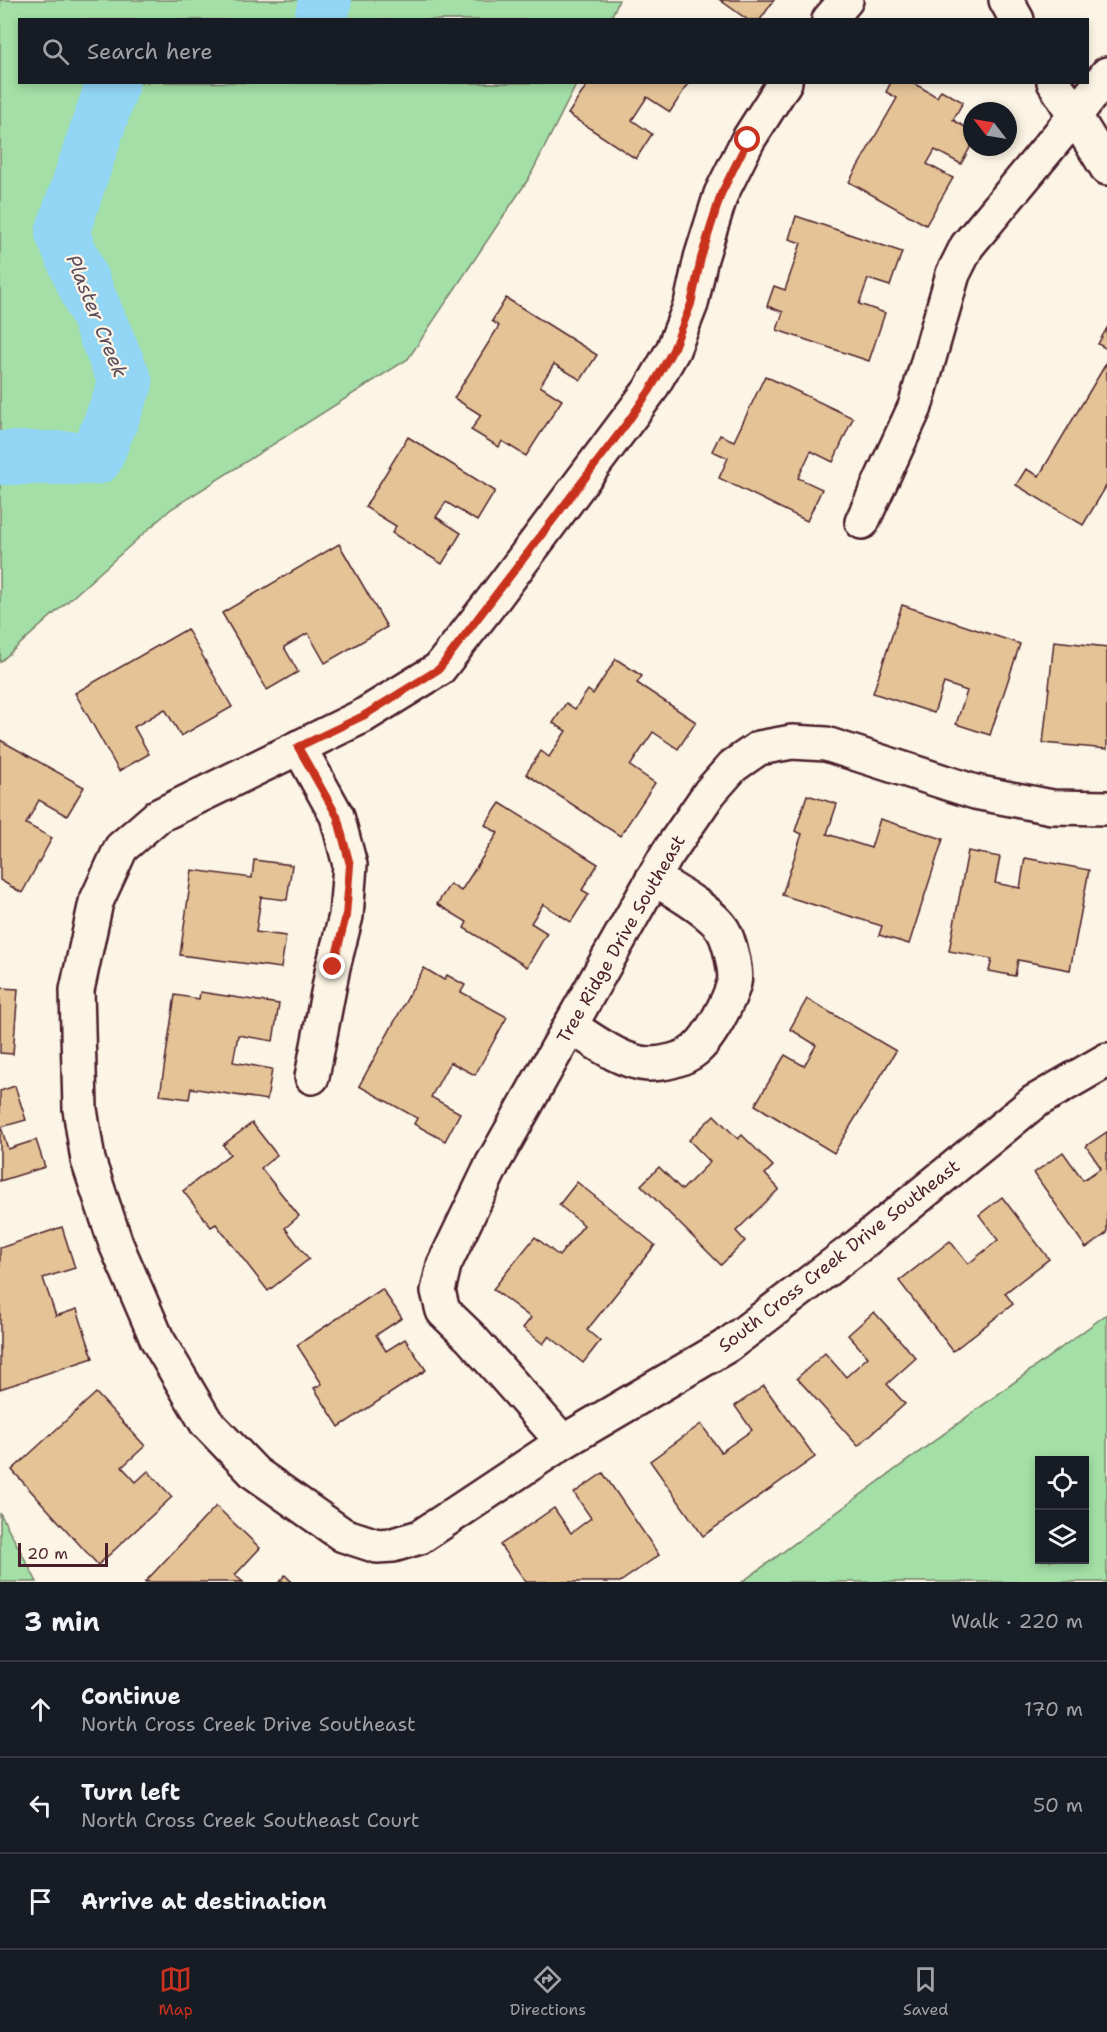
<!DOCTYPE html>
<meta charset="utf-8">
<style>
body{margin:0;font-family:"Shantell Sans",sans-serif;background:#242831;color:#f1f3f6}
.controls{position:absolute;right:18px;bottom:18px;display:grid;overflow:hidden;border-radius:0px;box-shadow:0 3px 9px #0003}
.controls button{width:54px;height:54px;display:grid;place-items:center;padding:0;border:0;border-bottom:2px solid #363941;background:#171b24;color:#f1f3f6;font:30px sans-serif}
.compass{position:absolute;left:963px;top:102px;width:54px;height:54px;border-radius:50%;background:#171b24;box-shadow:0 3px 9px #0003;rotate:301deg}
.scale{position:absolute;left:18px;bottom:15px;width:90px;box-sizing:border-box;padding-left:6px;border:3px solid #4a1f2b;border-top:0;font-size:16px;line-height:21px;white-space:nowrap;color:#4a1f2b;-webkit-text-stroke:4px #fcf5e5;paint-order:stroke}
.stop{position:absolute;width:18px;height:18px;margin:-14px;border:4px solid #c8321e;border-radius:50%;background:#fff}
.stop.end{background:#c8321e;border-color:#fff;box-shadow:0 2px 6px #0008}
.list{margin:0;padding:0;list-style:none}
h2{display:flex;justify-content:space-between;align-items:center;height:78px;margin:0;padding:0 24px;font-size:26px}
h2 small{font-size:20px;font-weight:400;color:#9ea1a6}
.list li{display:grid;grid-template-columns:39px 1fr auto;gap:18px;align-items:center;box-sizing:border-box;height:96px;padding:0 24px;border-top:2px solid #363941}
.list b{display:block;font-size:22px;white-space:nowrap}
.list p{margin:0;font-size:20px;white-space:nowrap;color:#9ea1a6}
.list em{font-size:20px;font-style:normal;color:#9ea1a6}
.icon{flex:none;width:33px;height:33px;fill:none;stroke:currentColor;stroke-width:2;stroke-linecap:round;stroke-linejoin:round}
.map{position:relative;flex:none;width:1107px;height:1582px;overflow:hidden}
.search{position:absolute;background:#171b24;box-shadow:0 3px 9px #0003;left:18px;right:18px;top:18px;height:66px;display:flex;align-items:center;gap:15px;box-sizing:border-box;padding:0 21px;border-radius:0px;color:#9ea1a6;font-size:22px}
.sheet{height:366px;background:#171b24}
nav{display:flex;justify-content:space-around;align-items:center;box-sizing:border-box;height:84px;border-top:2px solid #363941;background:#171b24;font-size:16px;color:#9ea1a6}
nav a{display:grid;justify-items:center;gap:3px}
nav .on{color:#c8321e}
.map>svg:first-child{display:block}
.green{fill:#a3dfa6;stroke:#767f68;stroke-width:1.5;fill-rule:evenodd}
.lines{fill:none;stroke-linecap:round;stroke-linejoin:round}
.river{stroke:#92d5f4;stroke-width:54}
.building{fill:#e4c497;stroke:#4a1f2b;stroke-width:1.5}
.street-casing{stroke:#4a1f2b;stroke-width:38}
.street{stroke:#fcf5e5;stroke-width:33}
.route{stroke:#c8321e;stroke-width:8}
.labels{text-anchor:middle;stroke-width:4.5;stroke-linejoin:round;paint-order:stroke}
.street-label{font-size:18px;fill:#4a1f2b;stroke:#fcf5e5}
.water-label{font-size:20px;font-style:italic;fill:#5c4c5d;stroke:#fcf5e5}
</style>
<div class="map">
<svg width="1107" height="1582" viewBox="0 0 1107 1582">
<rect width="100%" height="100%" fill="#fcf5e5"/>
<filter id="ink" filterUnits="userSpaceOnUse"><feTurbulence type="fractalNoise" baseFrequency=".0167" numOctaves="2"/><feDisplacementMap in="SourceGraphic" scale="12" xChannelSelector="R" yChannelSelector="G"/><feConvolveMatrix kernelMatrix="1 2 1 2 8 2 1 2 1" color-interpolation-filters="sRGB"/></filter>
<g filter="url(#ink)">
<!-- green -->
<g class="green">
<polygon points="0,0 619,0 610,20 20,20 20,82 577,83 529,178 408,359 171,509 0,662"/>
<path d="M1107 1314V1582H742ZM1084 1460V1560H1040V1460Z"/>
<polygon points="0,1513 37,1582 0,1582"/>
</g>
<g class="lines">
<!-- river -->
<g class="river">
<polyline points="321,20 325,0"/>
<polyline points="0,458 96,458 126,383 62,233 113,82"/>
</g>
</g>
<!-- building -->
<g class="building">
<polygon points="720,0 774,0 760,20 748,20"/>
<polygon points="589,82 689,82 670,112 647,97 632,120 652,134 636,159 568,114"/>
<polygon points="891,82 912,82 937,97 941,90 963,102 953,120 972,131 972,144 961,164 935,150 927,164 953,178 926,225 849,182 897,98 886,92"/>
<polygon points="796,216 902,252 890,286 868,279 859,304 885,313 869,361 777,330 783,312 767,306 774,286 785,290 801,243 789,239"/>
<polygon points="506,298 597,355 581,380 554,364 540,386 562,400 526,456 502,441 499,447 471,430 481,415 454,398 499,326 492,321"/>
<polygon points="1107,328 1107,349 1098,344"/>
<polygon points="1107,362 1107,485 1083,525 1016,485 1026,469 1039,476"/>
<polygon points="765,376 853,418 833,462 811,451 798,478 822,489 807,521 719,478 728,458 712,451 720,435 734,441"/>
<polygon points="408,437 495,491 477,521 446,502 436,517 461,533 442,564 392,533 396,526 365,507"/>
<polygon points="339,544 387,627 325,663 308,633 284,647 298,672 267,690 222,613"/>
<polygon points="902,605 1020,644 990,735 956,724 967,691 944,683 934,713 873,693"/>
<polygon points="187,629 232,707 181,736 165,709 134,727 149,754 119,771 75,693"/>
<polygon points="1054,641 1107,647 1107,749 1043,743"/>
<polygon points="616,659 642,676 637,683 696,722 678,749 653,732 630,766 655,783 620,836 526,774 541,751 549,757 566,731 553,723 566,703 575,709 588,690 593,694"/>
<polygon points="0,740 84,787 67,816 39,800 26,824 52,838 22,893 0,880"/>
<polygon points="807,795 837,804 827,834 871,848 880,819 943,839 909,944 879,935 882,926 782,895 802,834 795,831"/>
<polygon points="500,803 598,864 582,890 589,894 571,922 543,904 531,923 547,933 527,967 464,928 467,922 437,904 450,884 461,891 498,833 485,825"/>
<polygon points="968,851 1000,857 995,883 1020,888 1025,858 1089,870 1070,970 1018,960 1015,976 989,971 992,959 949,951"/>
<polygon points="254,860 292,865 287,900 261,897 256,932 286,936 281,968 180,955 192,870 252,878"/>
<polygon points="424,968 444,980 447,975 465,985 461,992 507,1017 475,1075 450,1062 431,1097 460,1113 445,1141 414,1124 417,1118 359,1086"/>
<polygon points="0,988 18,989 13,1054 0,1053"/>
<polygon points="200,992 279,1004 273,1041 238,1035 233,1062 272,1069 267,1100 191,1088 189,1099 160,1095 175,995 199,999"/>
<polygon points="807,999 896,1051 834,1153 755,1105 785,1055 804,1066 816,1045 790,1029"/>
<polygon points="15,1086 26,1120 1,1127 8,1149 36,1140 45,1167 0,1181 0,1091"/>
<polygon points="714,1115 738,1139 742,1135 773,1166 765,1174 779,1189 736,1231 745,1241 721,1265 641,1185 659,1167 682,1190 710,1162 689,1140"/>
<polygon points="252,1123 277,1155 261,1168 299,1216 285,1228 309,1259 268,1291 216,1224 211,1227 183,1191 230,1154 223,1145"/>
<polygon points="1107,1132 1107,1233 1086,1248 1034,1173 1063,1152 1083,1180 1101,1168 1086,1146"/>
<polygon points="577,1182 655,1245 587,1330 600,1341 583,1363 549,1336 543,1344 523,1328 531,1318 493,1289 535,1237 559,1256 584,1225 559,1205"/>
<polygon points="1002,1197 1049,1259 1005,1293 1013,1304 953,1351 899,1281 950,1241 968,1264 998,1240 979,1215"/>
<polygon points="62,1227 75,1268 43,1278 56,1316 77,1309 93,1358 0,1389 0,1248"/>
<polygon points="382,1289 402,1318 376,1335 386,1351 405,1339 426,1370 339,1427 314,1388 322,1384 297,1345"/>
<polygon points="874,1312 916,1358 887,1384 905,1404 858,1446 797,1378 825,1353 846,1377 868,1357 848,1335"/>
<polygon points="764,1386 815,1457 703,1536 650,1461 701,1424 721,1452 752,1430 735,1406"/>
<polygon points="96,1393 145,1446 122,1467 136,1482 148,1471 172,1497 98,1565 12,1470"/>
<polygon points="603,1473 659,1555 620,1582 526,1582 500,1545 554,1508 571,1533 591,1518 574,1493"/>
<polygon points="216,1506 260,1548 235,1575 243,1582 145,1582"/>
<polygon points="285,1575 292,1582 279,1582"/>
</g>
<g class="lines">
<defs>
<g id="street">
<polyline points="1006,0 1017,20"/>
<polyline points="829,20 846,0"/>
<polyline points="785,82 748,140 721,194 701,258 691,304 673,350 650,390 495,597 439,669 363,716 158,816 121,848 96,902 77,990 80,1109 88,1160 116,1244 157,1339 206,1422 255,1473 343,1535 377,1546 393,1545 420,1537 563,1442 728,1345 858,1246 1034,1102 1107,1060"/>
<polyline points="1054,82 1107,168"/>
<polyline points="862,522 915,407 953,274 967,246 1074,117 1107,74"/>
<polyline points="299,747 337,816 350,865 346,916 333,967 312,1077"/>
<path d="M570 1026C593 1040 620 1062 648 1064 663 1064 683 1060 695 1050 710 1038 729 1001 734 983 737 972 729 940 723 930 711 911 673 890 653 878"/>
<polyline points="563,1442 470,1337 443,1311 438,1291 444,1265 493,1163 666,856 710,792 733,766 759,748 792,742 826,744 975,792 1052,807 1107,808"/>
</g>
</defs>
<!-- street casing -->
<use href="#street" class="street-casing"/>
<!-- street -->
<use href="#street" class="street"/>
</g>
</g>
<g class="lines" filter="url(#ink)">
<!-- route -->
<polyline class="route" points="333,967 346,916 350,865 337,816 298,747 363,716 439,669 627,423 650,390 673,350 691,304 701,258 721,194 748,140"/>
</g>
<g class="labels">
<!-- street labels -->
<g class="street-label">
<text transform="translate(621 939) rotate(-60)" y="6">Tree Ridge Drive Southeast</text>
<text transform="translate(839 1256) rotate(-38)" y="6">South Cross Creek Drive Southeast</text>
</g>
<!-- water labels -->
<g class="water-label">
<text transform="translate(97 316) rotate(68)" y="7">Plaster Creek</text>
</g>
</g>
</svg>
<div class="controls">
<button><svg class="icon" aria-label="locate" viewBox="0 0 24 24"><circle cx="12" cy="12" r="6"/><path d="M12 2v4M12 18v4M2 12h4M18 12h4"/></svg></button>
<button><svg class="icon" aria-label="layers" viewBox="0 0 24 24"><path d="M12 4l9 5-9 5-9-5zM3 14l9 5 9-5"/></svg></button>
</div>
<svg class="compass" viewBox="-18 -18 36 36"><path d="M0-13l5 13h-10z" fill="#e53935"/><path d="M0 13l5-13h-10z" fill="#9ea1a6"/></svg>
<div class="scale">20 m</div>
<div class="stop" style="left:748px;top:140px"></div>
<div class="stop end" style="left:333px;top:967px"></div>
<div class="search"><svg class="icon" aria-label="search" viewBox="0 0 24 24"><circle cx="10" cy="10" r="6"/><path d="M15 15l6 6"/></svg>Search here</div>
</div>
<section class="sheet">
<h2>3 min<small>Walk · 220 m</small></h2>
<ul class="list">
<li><svg class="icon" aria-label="ahead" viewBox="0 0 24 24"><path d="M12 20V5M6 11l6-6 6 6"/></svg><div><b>Continue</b><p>North Cross Creek Drive Southeast</p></div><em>170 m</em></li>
<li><svg class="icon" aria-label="left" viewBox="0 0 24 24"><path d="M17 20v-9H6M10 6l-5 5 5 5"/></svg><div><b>Turn left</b><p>North Cross Creek Southeast Court</p></div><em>50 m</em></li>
<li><svg class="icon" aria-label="arrive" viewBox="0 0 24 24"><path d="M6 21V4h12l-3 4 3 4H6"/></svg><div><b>Arrive at destination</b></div></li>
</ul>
</section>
<nav>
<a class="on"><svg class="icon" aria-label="map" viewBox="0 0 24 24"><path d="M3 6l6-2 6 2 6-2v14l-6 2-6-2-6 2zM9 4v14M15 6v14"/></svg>Map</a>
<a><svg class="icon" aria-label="directions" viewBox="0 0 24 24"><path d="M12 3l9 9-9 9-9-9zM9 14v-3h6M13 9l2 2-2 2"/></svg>Directions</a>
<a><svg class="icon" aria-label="saved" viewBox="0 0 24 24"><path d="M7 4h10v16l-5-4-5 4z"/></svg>Saved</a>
</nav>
